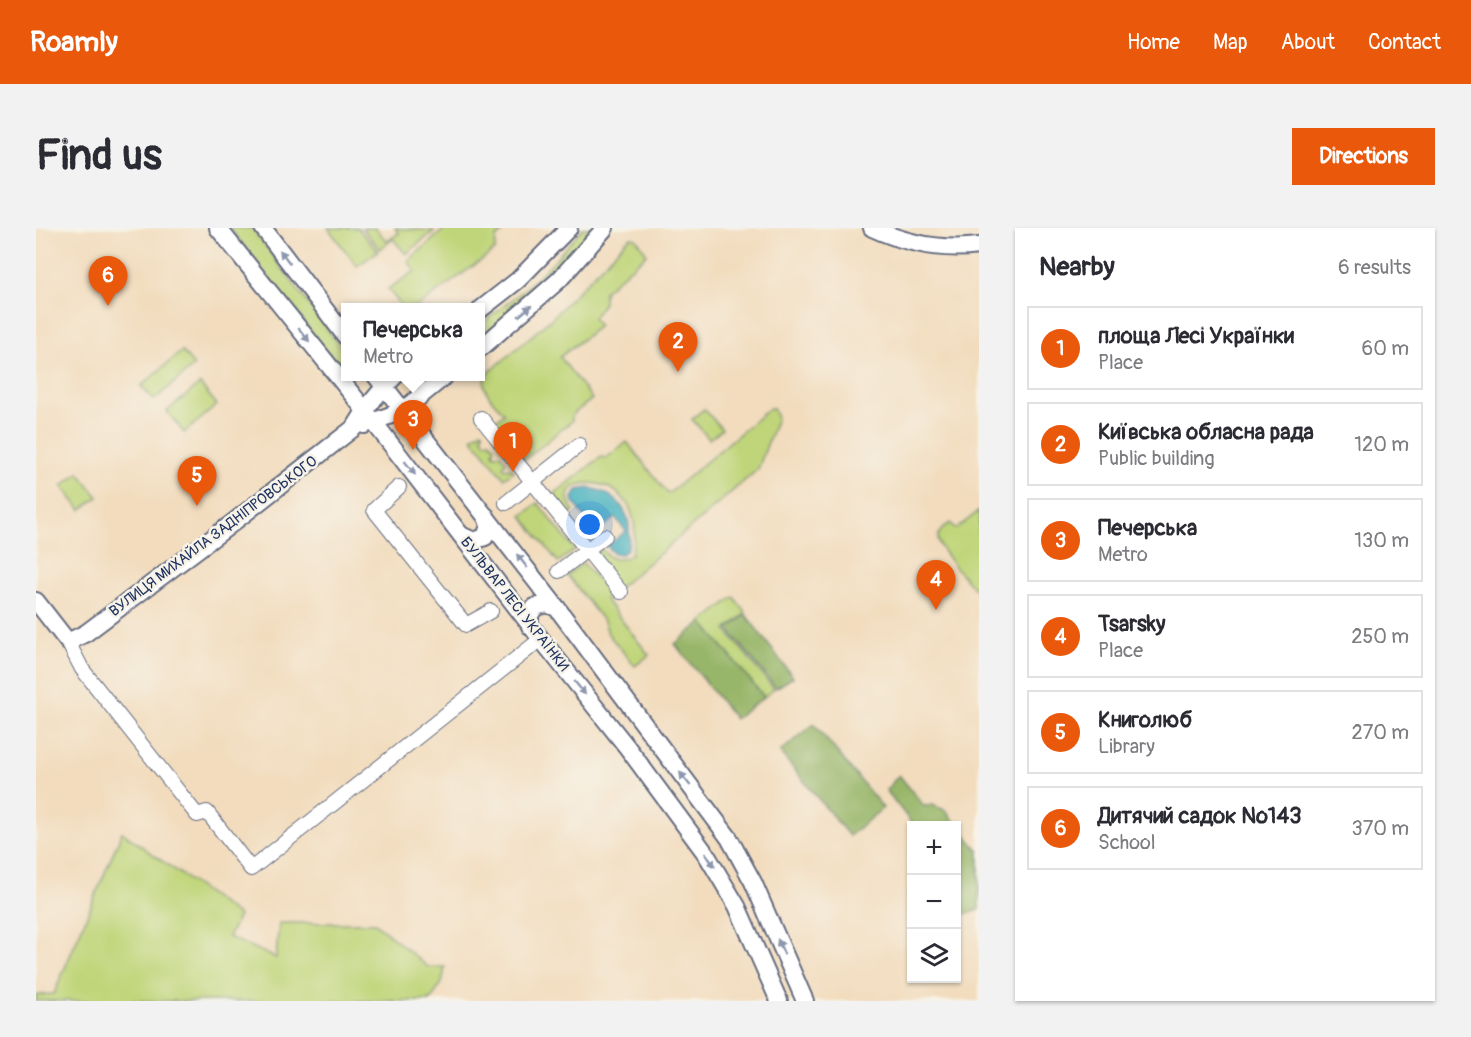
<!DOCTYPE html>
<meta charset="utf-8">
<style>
body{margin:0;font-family:Pangolin,sans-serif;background:#f2f2f3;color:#2b2b33}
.controls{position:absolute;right:18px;bottom:18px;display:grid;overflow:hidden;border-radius:0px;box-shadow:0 2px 4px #0004}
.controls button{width:54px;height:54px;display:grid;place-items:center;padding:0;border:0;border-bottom:2px solid #e1e1e2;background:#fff;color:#2b2b33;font:30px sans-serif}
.you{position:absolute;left:554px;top:297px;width:21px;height:21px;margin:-15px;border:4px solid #fff;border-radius:50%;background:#1a73e8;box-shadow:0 0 0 9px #1a73e833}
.badge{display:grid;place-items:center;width:39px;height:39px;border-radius:50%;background:#ea580c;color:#fff;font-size:20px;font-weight:700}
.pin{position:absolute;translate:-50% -50px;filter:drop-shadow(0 2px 3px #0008)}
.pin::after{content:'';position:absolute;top:32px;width:21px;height:18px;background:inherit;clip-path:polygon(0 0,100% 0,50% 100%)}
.popup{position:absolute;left:305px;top:75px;width:144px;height:78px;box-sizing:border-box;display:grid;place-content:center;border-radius:0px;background:#fff;filter:drop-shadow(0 2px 4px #0005);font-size:20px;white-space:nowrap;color:#7c7c81}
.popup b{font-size:22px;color:#2b2b33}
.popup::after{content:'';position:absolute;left:50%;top:100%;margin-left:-12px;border:12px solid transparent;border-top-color:#fff}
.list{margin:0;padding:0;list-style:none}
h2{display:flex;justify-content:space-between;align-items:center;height:78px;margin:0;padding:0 24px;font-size:26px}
h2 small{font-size:20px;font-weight:400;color:#7c7c81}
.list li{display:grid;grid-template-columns:39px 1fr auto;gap:18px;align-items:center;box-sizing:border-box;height:84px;margin:0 12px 12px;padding:0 12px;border:2px solid #e1e1e2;border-radius:0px}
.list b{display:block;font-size:22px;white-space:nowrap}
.list p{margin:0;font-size:20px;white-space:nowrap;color:#7c7c81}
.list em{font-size:20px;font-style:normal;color:#7c7c81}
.icon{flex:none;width:33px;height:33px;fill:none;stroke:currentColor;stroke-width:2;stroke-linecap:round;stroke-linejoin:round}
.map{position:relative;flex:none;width:943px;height:773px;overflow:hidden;border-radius:0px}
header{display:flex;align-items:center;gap:36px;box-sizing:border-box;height:84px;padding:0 30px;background:#ea580c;color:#fff}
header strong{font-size:28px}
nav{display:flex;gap:33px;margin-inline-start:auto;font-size:21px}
.intro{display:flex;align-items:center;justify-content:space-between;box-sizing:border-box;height:144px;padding:0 36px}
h1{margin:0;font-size:42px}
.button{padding:15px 27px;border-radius:0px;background:#ea580c;color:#fff;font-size:21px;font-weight:700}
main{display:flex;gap:36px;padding:0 36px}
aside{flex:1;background:#fff;border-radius:0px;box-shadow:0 2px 4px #0004}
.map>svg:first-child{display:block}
.green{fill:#c0d579;stroke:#6e826c;stroke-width:1.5}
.forest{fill:#98b669;stroke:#5a7264;stroke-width:1.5}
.water{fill:#41afbd;stroke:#2e6f8e;stroke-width:1.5}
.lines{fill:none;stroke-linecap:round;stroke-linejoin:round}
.minor-casing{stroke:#666c7f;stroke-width:16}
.major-casing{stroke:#666c7f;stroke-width:20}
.minor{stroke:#fff;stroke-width:14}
.major{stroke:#fff;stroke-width:16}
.oneway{fill:#8d97ae}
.labels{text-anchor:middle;stroke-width:5;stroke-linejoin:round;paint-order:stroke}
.street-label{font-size:15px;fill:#1b2f5e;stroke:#f7f3e8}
</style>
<header>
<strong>Roamly</strong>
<nav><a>Home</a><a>Map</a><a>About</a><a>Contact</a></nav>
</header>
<div class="intro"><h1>Find us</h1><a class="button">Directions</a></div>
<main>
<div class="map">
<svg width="943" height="773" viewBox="0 0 943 773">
<rect width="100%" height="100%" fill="#f7f3e8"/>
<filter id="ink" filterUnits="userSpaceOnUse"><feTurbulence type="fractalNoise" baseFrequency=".0167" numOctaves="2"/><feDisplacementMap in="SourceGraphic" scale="12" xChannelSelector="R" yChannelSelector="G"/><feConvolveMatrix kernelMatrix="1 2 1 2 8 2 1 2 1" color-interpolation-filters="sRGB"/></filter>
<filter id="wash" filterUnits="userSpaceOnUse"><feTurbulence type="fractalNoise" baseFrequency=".008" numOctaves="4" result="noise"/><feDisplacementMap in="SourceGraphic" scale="24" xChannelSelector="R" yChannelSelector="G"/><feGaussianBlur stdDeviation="1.35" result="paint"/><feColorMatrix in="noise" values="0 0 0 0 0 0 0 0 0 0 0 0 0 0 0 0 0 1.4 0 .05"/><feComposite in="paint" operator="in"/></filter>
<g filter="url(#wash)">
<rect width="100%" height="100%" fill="#f2dcbd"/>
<!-- green -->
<g class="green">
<polygon points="194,0 216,0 309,125 309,146"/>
<polygon points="292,0 322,0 342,23 321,38"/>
<polygon points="326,0 339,0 351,13 363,5 359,0 398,3 370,26 357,11 344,21"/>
<polygon points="410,0 472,0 460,10 459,22 381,79 366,79 352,61 379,43 372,33"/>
<polygon points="547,0 555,0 552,3 550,13 524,41 445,111 445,96 488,62 515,36"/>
<path d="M595 9 600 10 611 26 568 63V75L557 90 563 98 524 129 556 171 536 187V193L487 233 485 231 488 228 487 225 484 223 480 224 474 219 477 212 474 210 469 212 464 204 466 199 464 196 458 198 456 196 468 185C458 174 442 161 451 146L514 92 590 13Z"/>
<polygon points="146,123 158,138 118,172 105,158"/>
<polygon points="164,156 181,177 148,205 131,183"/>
<path d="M734 180H737L741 190 722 241 633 318 569 371 613 427 599 438 572 406 569 395 531 347 547 335 561 351 573 343 559 326 565 321C575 332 582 335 595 326 620 240 505 241 538 283L532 288 517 267 565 229 570 230 591 214 632 266Z"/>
<polygon points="668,181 686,201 673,211 656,191"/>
<polygon points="446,203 448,206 446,208 449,214 454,213 459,219 457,225 459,227 464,226 470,233 467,239 470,241 475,240 478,243 468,250 436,210"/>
<polygon points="43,245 62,269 45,282 26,258"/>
<polygon points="502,275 539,322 522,334 486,288"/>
<path d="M943 283V366C934 355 902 323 902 310 902 303 909 299 914 295L920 301Z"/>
<polygon points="698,369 710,385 690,402 738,461 728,469 666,394"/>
<polygon points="86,604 203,688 192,709 240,730 243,695 339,695 392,739 409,739 406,755 394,773 0,773 0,767 18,766"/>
</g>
<!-- forest -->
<g class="forest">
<polygon points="710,387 757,449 740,460 692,401"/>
<polygon points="666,394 728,469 699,491 639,416"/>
<polygon points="778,496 847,580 813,608 744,524"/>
<polygon points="863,547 888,578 897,577 909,582 943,623 943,682 921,688 920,598 877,597 850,562"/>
</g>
<!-- water -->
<path class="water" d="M554 260C580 265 596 283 593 310 593 317 592 322 586 326L577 325 571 318 590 303 579 290 560 304 538 275 537 270 541 262Z"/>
</g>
<g filter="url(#ink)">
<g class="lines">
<defs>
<g id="minor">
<polyline points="445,190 585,364"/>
<polyline points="363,259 338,282 430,397 455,383"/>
<polyline points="470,275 543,217"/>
<polyline points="523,343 569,308"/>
<polyline points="32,414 46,441 161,587 171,584 215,641 505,411"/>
</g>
<g id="major">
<polyline points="182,0 320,171 505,411 591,519 670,626 701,678 743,773"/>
<polyline points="227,0 310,109"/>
<path d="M836 0C871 16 905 23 943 18"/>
<polyline points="445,81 482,52 533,0"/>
<polyline points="445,120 523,52 569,0"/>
<polyline points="340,148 521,380 693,610 717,654 769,773"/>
<polyline points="328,197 366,183 409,148"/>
<polyline points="425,307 438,313 449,309 453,298 450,288"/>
<path d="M0 373 32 414 50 405 190 300 319 199C330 180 343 163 359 148"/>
<polyline points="494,398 494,387 499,379 511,376 521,380"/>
</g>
</defs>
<!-- minor casing -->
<use href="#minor" class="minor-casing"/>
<!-- major casing -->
<use href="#major" class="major-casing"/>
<!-- minor -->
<use href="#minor" class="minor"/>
<!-- major -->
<use href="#major" class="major"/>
</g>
<!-- one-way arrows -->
<defs><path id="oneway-solid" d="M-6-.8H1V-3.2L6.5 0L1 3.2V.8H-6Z" transform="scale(1.5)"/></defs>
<g class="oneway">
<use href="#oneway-solid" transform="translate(249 29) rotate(-127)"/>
<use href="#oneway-solid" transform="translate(489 83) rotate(-40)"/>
<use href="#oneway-solid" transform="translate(268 107) rotate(51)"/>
<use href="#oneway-solid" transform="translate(374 240) rotate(52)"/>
<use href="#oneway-solid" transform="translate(486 333) rotate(-128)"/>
<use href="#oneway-solid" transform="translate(544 460) rotate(51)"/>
<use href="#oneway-solid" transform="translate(649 551) rotate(-128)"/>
<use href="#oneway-solid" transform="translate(674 632) rotate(56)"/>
<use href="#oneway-solid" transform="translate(745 719) rotate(-114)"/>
</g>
</g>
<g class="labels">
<!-- street labels -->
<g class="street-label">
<text transform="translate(177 308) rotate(-37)" y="5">ВУЛИЦЯ МИХАЙЛА ЗАДНІПРОВСЬКОГО</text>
<text transform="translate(479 376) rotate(52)" y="5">БУЛЬВАР ЛЕСІ УКРАЇНКИ</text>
</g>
</g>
</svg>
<div class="controls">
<button>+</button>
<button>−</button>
<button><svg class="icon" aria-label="layers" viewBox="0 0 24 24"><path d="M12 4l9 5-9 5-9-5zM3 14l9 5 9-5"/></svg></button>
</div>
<div class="you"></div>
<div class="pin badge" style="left:477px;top:244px">1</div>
<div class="pin badge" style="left:642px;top:144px">2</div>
<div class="pin badge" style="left:377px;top:222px">3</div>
<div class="popup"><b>Печерська</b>Metro</div>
<div class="pin badge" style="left:900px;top:382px">4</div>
<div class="pin badge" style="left:161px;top:278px">5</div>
<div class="pin badge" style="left:72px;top:78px">6</div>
</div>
<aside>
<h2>Nearby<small>6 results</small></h2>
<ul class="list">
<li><span class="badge">1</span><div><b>площа Лесі Українки</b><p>Place</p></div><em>60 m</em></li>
<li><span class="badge">2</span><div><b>Київська обласна рада</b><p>Public building</p></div><em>120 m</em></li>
<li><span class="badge">3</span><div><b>Печерська</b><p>Metro</p></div><em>130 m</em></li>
<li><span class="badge">4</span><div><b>Tsarsky</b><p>Place</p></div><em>250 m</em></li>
<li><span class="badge">5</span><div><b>Книголюб</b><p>Library</p></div><em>270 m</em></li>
<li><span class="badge">6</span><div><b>Дитячий садок №143</b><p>School</p></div><em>370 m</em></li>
</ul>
</aside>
</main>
